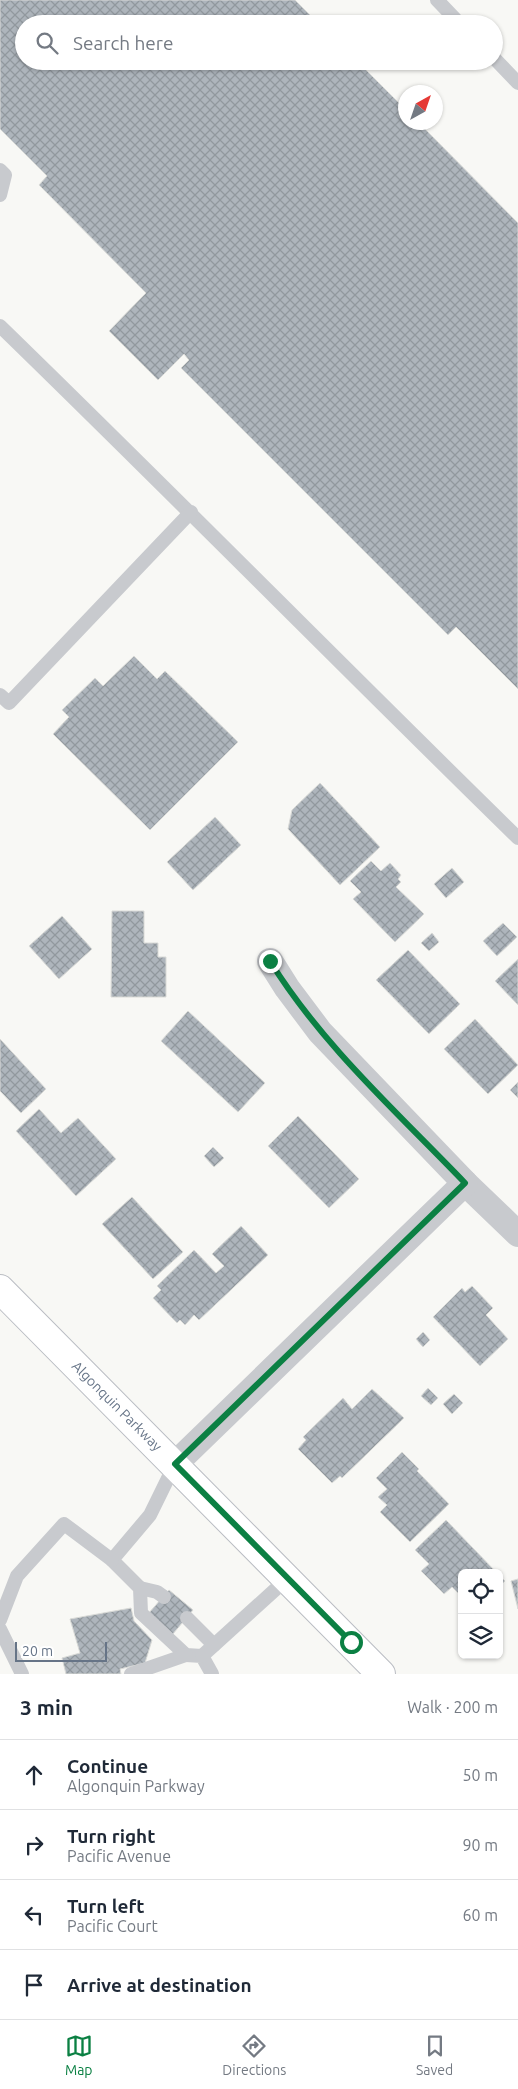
<!DOCTYPE html>
<meta charset="utf-8">
<style>
body{margin:0;font-family:Ubuntu,sans-serif;background:#f2f2f3;color:#1f2937}
.controls{position:absolute;right:15px;bottom:15px;display:grid;overflow:hidden;border-radius:8px;box-shadow:0 1px 4px #0004}
.controls button{width:45px;height:45px;display:grid;place-items:center;padding:0;border:0;border-bottom:1px solid #e0e1e3;background:#fff;color:#1f2937;font:25px sans-serif}
.compass{position:absolute;left:398px;top:85px;width:45px;height:45px;border-radius:50%;background:#fff;box-shadow:0 1px 4px #0004;rotate:40deg}
.scale{position:absolute;left:15px;bottom:12px;width:92px;box-sizing:border-box;padding-left:5px;border:2px solid #667487;border-top:0;font-size:14px;line-height:18px;white-space:nowrap;color:#667487;-webkit-text-stroke:4px #fff;paint-order:stroke}
.stop{position:absolute;width:15px;height:15px;margin:-11px;border:4px solid #0b8043;border-radius:50%;background:#fff}
.stop.end{background:#0b8043;border-color:#fff;box-shadow:0 1px 5px #0008}
.list{margin:0;padding:0;list-style:none}
h2{display:flex;justify-content:space-between;align-items:center;height:65px;margin:0;padding:0 20px;font-size:21px}
h2 small{font-size:16px;font-weight:400;color:#747a83}
.list li{display:grid;grid-template-columns:32px 1fr auto;gap:15px;align-items:center;box-sizing:border-box;height:70px;padding:0 20px;border-top:1px solid #e0e1e3}
.list b{display:block;font-size:19px;white-space:nowrap}
.list p{margin:0;font-size:16px;white-space:nowrap;color:#747a83}
.list em{font-size:16px;font-style:normal;color:#747a83}
.icon{flex:none;width:28px;height:28px;fill:none;stroke:currentColor;stroke-width:2;stroke-linecap:round;stroke-linejoin:round}
.map{position:relative;flex:none;width:518px;height:1674px;overflow:hidden}
.search{position:absolute;background:#fff;box-shadow:0 1px 4px #0004;left:15px;right:15px;top:15px;height:55px;display:flex;align-items:center;gap:12px;box-sizing:border-box;padding:0 18px;border-radius:28px;color:#747a83;font-size:19px}
.sheet{height:345px;background:#fff}
nav{display:flex;justify-content:space-around;align-items:center;box-sizing:border-box;height:70px;border-top:1px solid #e0e1e3;background:#fff;font-size:14px;color:#747a83}
nav a{display:grid;justify-items:center;gap:2px}
nav .on{color:#0b8043}
.map>svg:first-child{display:block}
.building{fill:url(#building-cross-hatch);stroke:#d9dad7}
.lines{fill:none;stroke-linecap:round;stroke-linejoin:round}
.secondary-casing{stroke:#babdc3;stroke-width:30}
.lane{stroke:#c8cace;stroke-width:14}
.street{stroke:#c8cace;stroke-width:26}
.secondary{stroke:#fff;stroke-width:28}
.route{stroke:#0b8043;stroke-width:6}
.labels{text-anchor:middle;stroke-width:5;stroke-linejoin:round;paint-order:stroke}
.street-label{font-size:14px;fill:#667487;stroke:#fff}
</style>
<div class="map">
<svg width="518" height="1674" viewBox="0 0 518 1674">
<defs>
<pattern id="building-cross-hatch" width="8" height="8" patternUnits="userSpaceOnUse" patternTransform="scale(1.25)"><rect width="8" height="8" fill="#aeb5bc"/><path d="M0 0l8 8M0 8l8-8" fill="none" stroke="#91989e"/></pattern>
</defs>
<rect width="100%" height="100%" fill="#f8f8f5"/>
<!-- building -->
<g class="building">
<polygon points="0,0 295,0 319,24 24,24 24,61 357,61 406,110 406,122 418,122 518,223 518,689 456,627 448,635 181,368 189,360 184,354 158,380 109,331 146,293 39,185 47,176 0,129"/>
<polygon points="134,656 157,679 165,671 238,742 150,830 53,734 69,717 62,710 95,678 103,686"/>
<polygon points="320,783 380,847 340,885 288,829 292,810"/>
<polygon points="215,817 241,845 193,890 167,862"/>
<polygon points="371,861 381,871 390,863 401,875 398,879 401,882 396,887 424,914 395,942 353,899 361,892 350,881"/>
<polygon points="452,868 464,882 446,898 434,884"/>
<polygon points="112,911 144,911 144,943 158,943 158,957 166,957 166,997 111,997"/>
<polygon points="62,916 92,949 59,979 29,946"/>
<polygon points="503,923 517,937 497,956 483,941"/>
<polygon points="432,933 439,942 429,951 421,943"/>
<polygon points="408,950 460,1004 429,1034 376,980"/>
<polygon points="518,959 518,1005 495,981"/>
<polygon points="188,1011 265,1083 238,1112 161,1041"/>
<polygon points="475,1019 518,1065 488,1094 444,1049"/>
<polygon points="0,1039 46,1089 21,1113 0,1091"/>
<polygon points="518,1082 518,1098 510,1090"/>
<polygon points="39,1109 61,1133 78,1118 116,1159 76,1196 16,1131"/>
<polygon points="298,1116 359,1179 329,1208 268,1146"/>
<polygon points="213,1147 224,1158 214,1167 204,1156"/>
<polygon points="132,1197 183,1252 153,1279 102,1224"/>
<polygon points="241,1226 268,1255 199,1320 194,1315 185,1325 180,1320 177,1323 153,1298 161,1290 157,1286 194,1250 216,1273 224,1266 212,1254"/>
<polygon points="472,1286 493,1308 486,1315 508,1339 480,1366 433,1317 462,1288 465,1292"/>
<polygon points="423,1332 430,1340 423,1347 416,1339"/>
<polygon points="428,1388 438,1398 431,1405 421,1396"/>
<polygon points="372,1389 404,1418 342,1478 340,1476 332,1483 298,1449 306,1440 303,1437 343,1398 352,1409"/>
<polygon points="454,1394 463,1403 452,1414 443,1404"/>
<polygon points="402,1452 419,1469 417,1471 449,1504 410,1542 380,1512 387,1505 378,1497 387,1489 376,1478"/>
<polygon points="446,1520 497,1573 462,1573 462,1597 452,1587 444,1594 421,1571 429,1564 415,1550"/>
<polygon points="499,1575 505,1581 499,1586"/>
<polygon points="518,1579 518,1609 511,1581"/>
<polygon points="169,1590 193,1610 172,1635 148,1614"/>
<polygon points="131,1608 134,1621 152,1640 145,1663 120,1669 121,1674 66,1674 62,1658 80,1653 70,1619"/>
</g>
<g class="lines">
<defs>
<polyline id="secondary" points="0,1289 381,1674"/>
</defs>
<!-- secondary casing -->
<use href="#secondary" class="secondary-casing"/>
<!-- lane -->
<g class="lane">
<polyline points="437,0 460,24"/>
<polyline points="494,58 518,83"/>
<polyline points="0,170 5,175 0,195"/>
<path d="M0 326C174 495 344 668 518 838"/>
<polyline points="0,695 9,703 191,512"/>
<polyline points="175,1464 150,1515 112,1560 140,1588 141,1613 186,1655 202,1656 212,1674"/>
<polyline points="140,1588 157,1592 164,1597"/>
<polyline points="187,1618 214,1645"/>
<polyline points="0,1620 17,1576 64,1524 112,1560"/>
<polyline points="0,1629 22,1674"/>
<polyline points="202,1656 288,1578"/>
<polyline points="131,1674 186,1655"/>
</g>
<!-- street -->
<g class="street">
<polyline points="270,961 287,988 320,1032 465,1183 518,1234"/>
<polyline points="175,1464 465,1183"/>
</g>
<!-- secondary -->
<use href="#secondary" class="secondary"/>
</g>
<g class="lines">
<!-- route -->
<path class="route" d="M270 961C322 1045 397 1112 465 1183L175 1464 351 1642"/>
</g>
<g class="labels">
<!-- street labels -->
<g class="street-label">
<text transform="translate(117 1406) rotate(45)" y="5">Algonquin Parkway</text>
</g>
</g>
</svg>
<div class="controls">
<button><svg class="icon" aria-label="locate" viewBox="0 0 24 24"><circle cx="12" cy="12" r="6"/><path d="M12 2v4M12 18v4M2 12h4M18 12h4"/></svg></button>
<button><svg class="icon" aria-label="layers" viewBox="0 0 24 24"><path d="M12 4l9 5-9 5-9-5zM3 14l9 5 9-5"/></svg></button>
</div>
<svg class="compass" viewBox="-18 -18 36 36"><path d="M0-13l5 13h-10z" fill="#e53935"/><path d="M0 13l5-13h-10z" fill="#747a83"/></svg>
<div class="scale">20 m</div>
<div class="stop" style="left:351px;top:1642px"></div>
<div class="stop end" style="left:270px;top:961px"></div>
<div class="search"><svg class="icon" aria-label="search" viewBox="0 0 24 24"><circle cx="10" cy="10" r="6"/><path d="M15 15l6 6"/></svg>Search here</div>
</div>
<section class="sheet">
<h2>3 min<small>Walk · 200 m</small></h2>
<ul class="list">
<li><svg class="icon" aria-label="ahead" viewBox="0 0 24 24"><path d="M12 20V5M6 11l6-6 6 6"/></svg><div><b>Continue</b><p>Algonquin Parkway</p></div><em>50 m</em></li>
<li><svg class="icon" aria-label="right" viewBox="0 0 24 24"><path d="M7 20v-9h11M14 6l5 5-5 5"/></svg><div><b>Turn right</b><p>Pacific Avenue</p></div><em>90 m</em></li>
<li><svg class="icon" aria-label="left" viewBox="0 0 24 24"><path d="M17 20v-9H6M10 6l-5 5 5 5"/></svg><div><b>Turn left</b><p>Pacific Court</p></div><em>60 m</em></li>
<li><svg class="icon" aria-label="arrive" viewBox="0 0 24 24"><path d="M6 21V4h12l-3 4 3 4H6"/></svg><div><b>Arrive at destination</b></div></li>
</ul>
</section>
<nav>
<a class="on"><svg class="icon" aria-label="map" viewBox="0 0 24 24"><path d="M3 6l6-2 6 2 6-2v14l-6 2-6-2-6 2zM9 4v14M15 6v14"/></svg>Map</a>
<a><svg class="icon" aria-label="directions" viewBox="0 0 24 24"><path d="M12 3l9 9-9 9-9-9zM9 14v-3h6M13 9l2 2-2 2"/></svg>Directions</a>
<a><svg class="icon" aria-label="saved" viewBox="0 0 24 24"><path d="M7 4h10v16l-5-4-5 4z"/></svg>Saved</a>
</nav>
